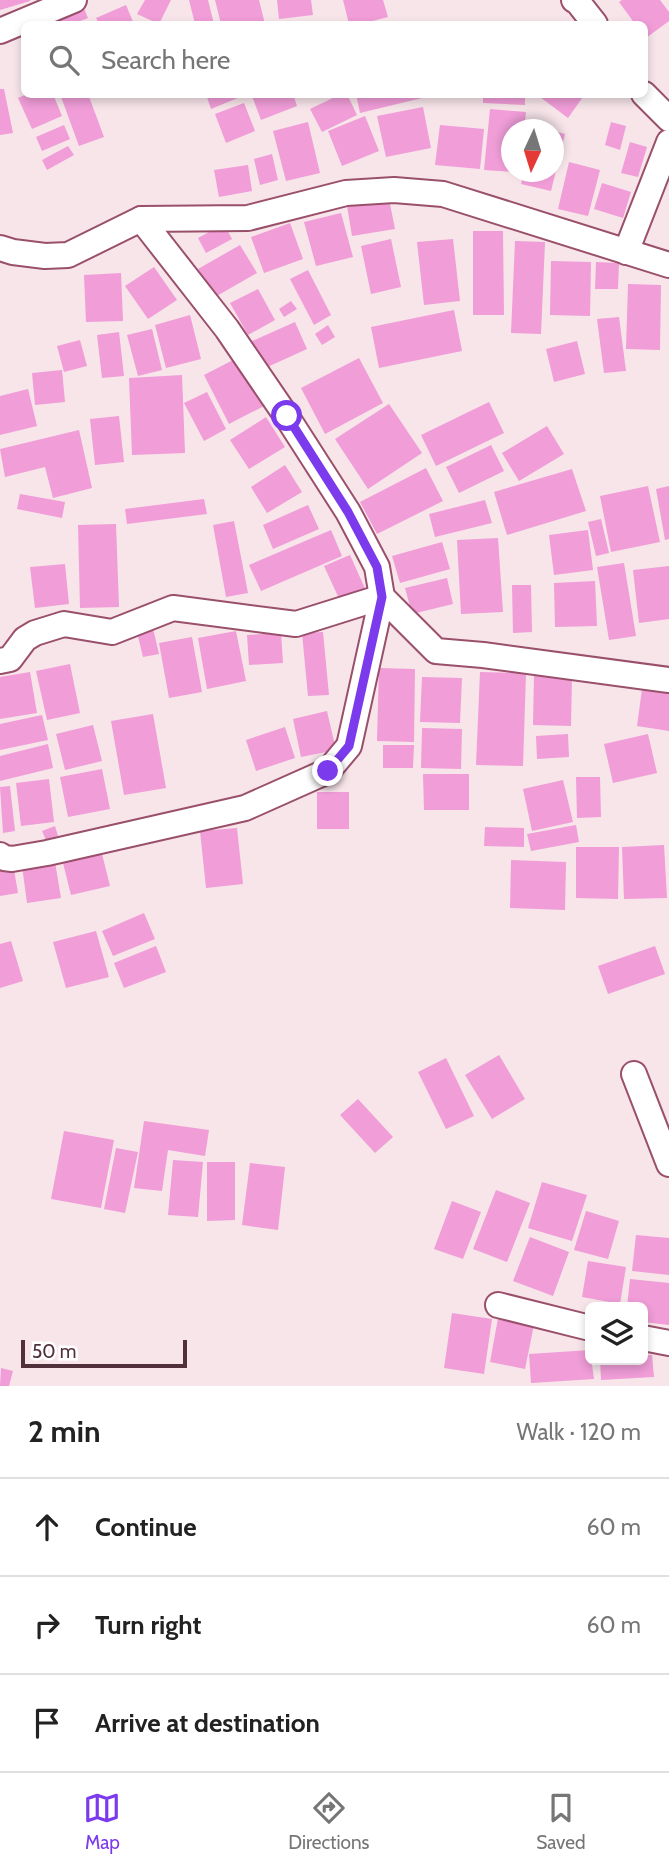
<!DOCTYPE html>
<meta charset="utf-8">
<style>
body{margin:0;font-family:Cabin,sans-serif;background:#f6f6f6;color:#222}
.controls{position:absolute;right:21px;bottom:21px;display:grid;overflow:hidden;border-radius:10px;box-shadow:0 4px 10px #0003}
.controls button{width:63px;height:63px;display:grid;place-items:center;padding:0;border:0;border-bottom:2px solid #e0e0e0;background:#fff;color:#222;font:35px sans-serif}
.compass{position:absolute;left:501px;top:119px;width:63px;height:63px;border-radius:50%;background:#fff;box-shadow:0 4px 10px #0003;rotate:184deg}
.scale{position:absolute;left:21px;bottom:18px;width:166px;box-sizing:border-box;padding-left:7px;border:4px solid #512f3b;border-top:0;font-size:19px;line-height:24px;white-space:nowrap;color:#512f3b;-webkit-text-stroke:5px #fff;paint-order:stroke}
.stop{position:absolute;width:21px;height:21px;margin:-16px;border:5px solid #7c3aed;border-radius:50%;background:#fff}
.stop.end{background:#7c3aed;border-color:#fff;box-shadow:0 2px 7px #0008}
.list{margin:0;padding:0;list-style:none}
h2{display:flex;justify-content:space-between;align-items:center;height:91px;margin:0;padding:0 28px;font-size:30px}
h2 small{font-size:23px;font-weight:400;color:#767676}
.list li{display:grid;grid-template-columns:46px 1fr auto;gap:21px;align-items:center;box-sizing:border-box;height:98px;padding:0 28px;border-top:2px solid #e0e0e0}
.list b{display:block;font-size:26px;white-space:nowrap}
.list em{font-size:23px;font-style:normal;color:#767676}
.icon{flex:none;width:38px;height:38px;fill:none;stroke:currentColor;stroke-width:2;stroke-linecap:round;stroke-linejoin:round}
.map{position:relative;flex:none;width:669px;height:1386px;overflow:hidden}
.search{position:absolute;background:#fff;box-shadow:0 4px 10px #0003;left:21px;right:21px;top:21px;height:77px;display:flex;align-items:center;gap:18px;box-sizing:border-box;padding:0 24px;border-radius:10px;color:#767676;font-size:26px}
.sheet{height:385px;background:#fff}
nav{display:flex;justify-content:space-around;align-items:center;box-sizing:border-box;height:98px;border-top:2px solid #e0e0e0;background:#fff;font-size:19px;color:#767676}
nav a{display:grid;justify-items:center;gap:4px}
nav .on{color:#7c3aed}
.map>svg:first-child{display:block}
.building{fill:#f09dd8}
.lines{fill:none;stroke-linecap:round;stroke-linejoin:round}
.street-casing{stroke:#9a4f6b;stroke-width:28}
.street{stroke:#fff;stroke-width:24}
.route{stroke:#7c3aed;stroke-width:9}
</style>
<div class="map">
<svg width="669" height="1386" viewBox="0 0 669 1386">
<rect width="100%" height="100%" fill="#f7e5ea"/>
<!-- building -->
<g class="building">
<polygon points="0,0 30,0 30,1 0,10"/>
<polygon points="145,0 171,0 159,24 137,14"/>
<polygon points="189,0 208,0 214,24 195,24"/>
<polygon points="215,0 259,0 265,24 221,24"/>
<polygon points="277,0 311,0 313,15 279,19"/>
<polygon points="343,0 383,0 388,17 361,24 349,24"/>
<polygon points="622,0 660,0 669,12 669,21 646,38 645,24 635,24 619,2"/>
<polygon points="81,1 88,18 72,24 24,24"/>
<polygon points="126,5 134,24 99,24 96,18"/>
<polygon points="0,89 4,89 13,133 0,135"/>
<polygon points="27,94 53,94 62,116 32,129 18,98"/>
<polygon points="60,94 88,94 104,137 79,146"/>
<polygon points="206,94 239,94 240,97 211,109"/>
<polygon points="255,94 293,94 297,106 261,120 252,96"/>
<polygon points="341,94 347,94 357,115 322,132 310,109"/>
<polygon points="356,94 421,94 422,98 360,113"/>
<polygon points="483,94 525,94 525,105 483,103"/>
<polygon points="536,94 585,94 568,118"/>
<polygon points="244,103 255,131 226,143 215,114"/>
<polygon points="423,107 431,148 386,157 377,116"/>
<polygon points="490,109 526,112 524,130 512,130 512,172 484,170"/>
<polygon points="365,116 379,151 342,166 328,131"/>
<polygon points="308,122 320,173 286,181 273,131"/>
<polygon points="611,122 626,126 620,150 605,145"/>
<polygon points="64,125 70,139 42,151 36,137"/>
<polygon points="440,125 484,129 480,169 435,165"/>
<polygon points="554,131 565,134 551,191 521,184 524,172 554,172"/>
<polygon points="630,142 647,147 638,177 621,173"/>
<polygon points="68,146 74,155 47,170 42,160"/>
<polygon points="272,154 278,180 260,185 254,159"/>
<polygon points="569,162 600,170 588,216 558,209"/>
<polygon points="248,165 252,191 219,197 214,170"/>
<polygon points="602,183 631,192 623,218 594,209"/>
<polygon points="389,199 395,229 352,236 347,206"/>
<polygon points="341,213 353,257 316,266 304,222"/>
<polygon points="290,223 303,259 264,273 251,237"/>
<polygon points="224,224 232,239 206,253 198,238"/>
<polygon points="473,231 503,231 504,315 473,315"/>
<polygon points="391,239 401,287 371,294 361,246"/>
<polygon points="453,239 460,301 424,305 417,242"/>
<polygon points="515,241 545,242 541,334 511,333"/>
<polygon points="240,245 257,273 215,297 198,269"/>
<polygon points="551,261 591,262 590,316 550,315"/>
<polygon points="596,262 619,263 618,289 595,289"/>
<polygon points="154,267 177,300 148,319 125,286"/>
<polygon points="308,270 331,315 314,325 290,279"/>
<polygon points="121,273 123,321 86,322 84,275"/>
<polygon points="628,284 661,285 660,350 626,349"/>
<polygon points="258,289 275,320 248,335 230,303"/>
<polygon points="291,301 297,309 284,317 279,309"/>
<polygon points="454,310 462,351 379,368 371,327"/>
<polygon points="190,315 201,359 166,368 155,325"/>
<polygon points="619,317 626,371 604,373 597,319"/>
<polygon points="295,322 307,349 263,369 250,342"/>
<polygon points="328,325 335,337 322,345 315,334"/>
<polygon points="152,329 162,370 138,376 127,335"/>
<polygon points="119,332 124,376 102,378 97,335"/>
<polygon points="80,340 87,366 64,372 57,346"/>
<polygon points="577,341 585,374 554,382 546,349"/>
<polygon points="239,357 264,406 229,424 204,375"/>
<polygon points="359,358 383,403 325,434 301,388"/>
<polygon points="62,370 65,402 35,405 32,373"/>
<polygon points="182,375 185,453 132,455 129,378"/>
<polygon points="28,389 37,426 0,435 0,396"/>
<polygon points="207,392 226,429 204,441 184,403"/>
<polygon points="489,402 504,433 436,466 421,435"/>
<polygon points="389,404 422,453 368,489 335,439"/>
<polygon points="119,416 124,462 95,465 90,419"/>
<polygon points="266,417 285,447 249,469 230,440"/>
<polygon points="547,426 564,454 519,481 502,453"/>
<polygon points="79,430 92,488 53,498 45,467 5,477 0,449"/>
<polygon points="491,445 504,471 459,493 446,467"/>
<polygon points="285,465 302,492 267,513 251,487"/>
<polygon points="426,468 443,501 377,534 360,502"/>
<polygon points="572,469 586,511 507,535 494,492"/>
<polygon points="648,486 660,542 611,552 600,496"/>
<polygon points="669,486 669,539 665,540 656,489"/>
<polygon points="20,494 65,502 62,518 17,509"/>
<polygon points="204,499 207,514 127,524 125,509"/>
<polygon points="485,500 492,523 435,537 429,514"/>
<polygon points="308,505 319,529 273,549 263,525"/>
<polygon points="601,519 609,553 596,556 588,522"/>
<polygon points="234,521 248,593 226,597 213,525"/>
<polygon points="116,524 119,607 80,608 78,525"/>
<polygon points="331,530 342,556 261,591 249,565"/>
<polygon points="588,530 593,570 554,575 549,535"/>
<polygon points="498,538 503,612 461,614 457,540"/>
<polygon points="442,542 450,569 400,583 392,556"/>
<polygon points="350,555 367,593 342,605 324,566"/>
<polygon points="624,563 636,636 609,640 597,567"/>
<polygon points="65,564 69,604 35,608 30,567"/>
<polygon points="669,566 669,619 639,623 633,570"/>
<polygon points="447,578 453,604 412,614 405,588"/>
<polygon points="595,581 597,626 555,627 554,583"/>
<polygon points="512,585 531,585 532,632 513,633"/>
<polygon points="152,624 159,654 143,657 136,628"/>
<polygon points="236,631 246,681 207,689 198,638"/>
<polygon points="323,632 329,695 308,696 302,633"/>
<polygon points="281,633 283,663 249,665 247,635"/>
<polygon points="192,637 202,692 169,698 159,643"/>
<polygon points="70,664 80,713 47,720 36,671"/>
<polygon points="379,668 415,669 414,742 377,741"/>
<polygon points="30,672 37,713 0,719 0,677"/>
<polygon points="480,672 526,673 523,766 476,765"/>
<polygon points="534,674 572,675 571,726 533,725"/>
<polygon points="422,677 462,678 460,723 420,722"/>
<polygon points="643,682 669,686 669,731 637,726"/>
<polygon points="327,711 336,750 301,757 293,719"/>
<polygon points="153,714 166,788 124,795 111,721"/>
<polygon points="42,715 48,740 0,750 0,724"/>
<polygon points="93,725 102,761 65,770 56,734"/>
<polygon points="285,727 295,758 256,771 246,740"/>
<polygon points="422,728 462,729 461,769 421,768"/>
<polygon points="568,734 569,757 537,759 536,736"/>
<polygon points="648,734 657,773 613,783 604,744"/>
<polygon points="48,744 53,768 0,781 0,756"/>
<polygon points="383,745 414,745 413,768 383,768"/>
<polygon points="102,769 110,809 68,817 60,777"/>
<polygon points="423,774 469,774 469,810 424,810"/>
<polygon points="576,777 600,777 601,817 577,818"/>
<polygon points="49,779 54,822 21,826 16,783"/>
<polygon points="563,780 573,822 532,831 523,789"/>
<polygon points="10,786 15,831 3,833 0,787"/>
<rect x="317" y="792" width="32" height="37"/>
<polygon points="576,825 579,842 531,851 527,834"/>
<polygon points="55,826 58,836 46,840 42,831"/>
<polygon points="485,827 524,828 524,847 484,846"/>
<polygon points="237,828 243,884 206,888 200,831"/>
<polygon points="664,845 667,898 624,899 622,847"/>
<polygon points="576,847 619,847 618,899 576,898"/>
<polygon points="101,850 110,886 71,895 62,859"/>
<polygon points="511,860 566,862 565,910 510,908"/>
<polygon points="55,862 61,898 27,903 22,866"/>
<polygon points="13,864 18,893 0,896 0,866"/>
<polygon points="144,913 155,939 113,956 102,931"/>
<polygon points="96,931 109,977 66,988 53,942"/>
<polygon points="11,941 23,981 0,988 0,944"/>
<polygon points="156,946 166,972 124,988 114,963"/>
<polygon points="655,946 665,974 608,994 598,966"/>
<polygon points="499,1055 525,1099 492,1119 465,1075"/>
<polygon points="446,1058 474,1116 446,1129 418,1072"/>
<polygon points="358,1099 393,1137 375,1153 340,1115"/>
<polygon points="144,1121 209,1130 205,1156 168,1150 162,1191 134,1188"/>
<polygon points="64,1131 114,1140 101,1208 51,1199"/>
<polygon points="116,1148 138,1152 125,1213 104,1209"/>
<polygon points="173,1160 203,1162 198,1217 168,1215"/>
<polygon points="207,1162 235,1162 235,1220 207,1221"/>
<polygon points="250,1163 285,1167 278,1230 242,1225"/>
<polygon points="542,1182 587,1195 572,1241 528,1228"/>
<polygon points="496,1190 530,1203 507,1262 473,1249"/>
<polygon points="452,1201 481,1212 463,1259 434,1249"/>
<polygon points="586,1211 619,1221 608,1259 574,1250"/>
<polygon points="636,1235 669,1238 669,1275 632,1271"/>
<polygon points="530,1237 569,1252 553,1296 513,1281"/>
<polygon points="588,1261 626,1267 620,1304 582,1297"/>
<polygon points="630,1279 669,1283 669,1325 643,1322 643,1307 627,1307"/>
<polygon points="452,1313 492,1319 484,1374 444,1368"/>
<polygon points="499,1313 535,1320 525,1369 490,1362"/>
<polygon points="590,1350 594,1379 531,1383 529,1354"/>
<polygon points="643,1355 652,1355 654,1377 601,1380 600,1360 643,1360"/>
<polygon points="1,1368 13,1371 9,1386 0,1386"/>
</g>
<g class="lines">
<defs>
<g id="street">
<polyline points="574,0 577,1 595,24"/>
<polyline points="0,31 74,0"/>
<polyline points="644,94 669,119"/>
<polyline points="0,248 13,252 45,256 68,255 141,219 248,218 346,193 394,190 443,194 669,265"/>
<polyline points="626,252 669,142"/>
<polyline points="382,597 436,651 483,655 669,680"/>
<polyline points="0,661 10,659 25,639 35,633 64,624 112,632 173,608 296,624 382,597"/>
<polyline points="0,855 4,858 12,859 47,853 245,808 328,771 349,746 382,597 377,567 348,512 287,417 227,329 141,219"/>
<polyline points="634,1074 669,1164"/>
<polyline points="498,1305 590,1328"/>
<polyline points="643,1338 669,1343"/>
</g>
</defs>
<!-- street casing -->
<use href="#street" class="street-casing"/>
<!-- street -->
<use href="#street" class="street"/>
</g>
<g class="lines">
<!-- route -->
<polyline class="route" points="287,416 348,512 377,567 382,597 349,746 328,771"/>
</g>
</svg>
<div class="controls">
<button><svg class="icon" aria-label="layers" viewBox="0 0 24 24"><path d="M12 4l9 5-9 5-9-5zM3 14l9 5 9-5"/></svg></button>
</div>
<svg class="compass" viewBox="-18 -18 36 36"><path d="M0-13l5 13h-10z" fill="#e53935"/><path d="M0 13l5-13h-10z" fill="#767676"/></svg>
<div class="scale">50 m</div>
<div class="stop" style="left:287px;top:416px"></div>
<div class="stop end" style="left:328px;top:771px"></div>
<div class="search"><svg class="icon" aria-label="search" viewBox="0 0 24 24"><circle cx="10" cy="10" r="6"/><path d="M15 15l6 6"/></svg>Search here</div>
</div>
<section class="sheet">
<h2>2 min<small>Walk · 120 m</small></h2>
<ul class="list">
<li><svg class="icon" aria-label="ahead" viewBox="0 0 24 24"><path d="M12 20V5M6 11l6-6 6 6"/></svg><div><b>Continue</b></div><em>60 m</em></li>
<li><svg class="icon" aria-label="right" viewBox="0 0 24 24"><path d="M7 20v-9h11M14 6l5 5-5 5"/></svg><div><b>Turn right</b></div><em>60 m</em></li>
<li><svg class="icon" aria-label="arrive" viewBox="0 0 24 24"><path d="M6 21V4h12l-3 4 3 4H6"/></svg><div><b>Arrive at destination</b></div></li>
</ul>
</section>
<nav>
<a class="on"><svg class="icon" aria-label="map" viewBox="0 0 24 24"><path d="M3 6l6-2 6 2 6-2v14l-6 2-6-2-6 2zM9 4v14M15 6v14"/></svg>Map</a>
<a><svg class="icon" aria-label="directions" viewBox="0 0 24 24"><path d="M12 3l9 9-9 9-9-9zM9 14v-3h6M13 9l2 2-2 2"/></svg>Directions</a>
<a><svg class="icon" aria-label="saved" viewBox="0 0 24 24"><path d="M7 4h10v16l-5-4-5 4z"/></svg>Saved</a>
</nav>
